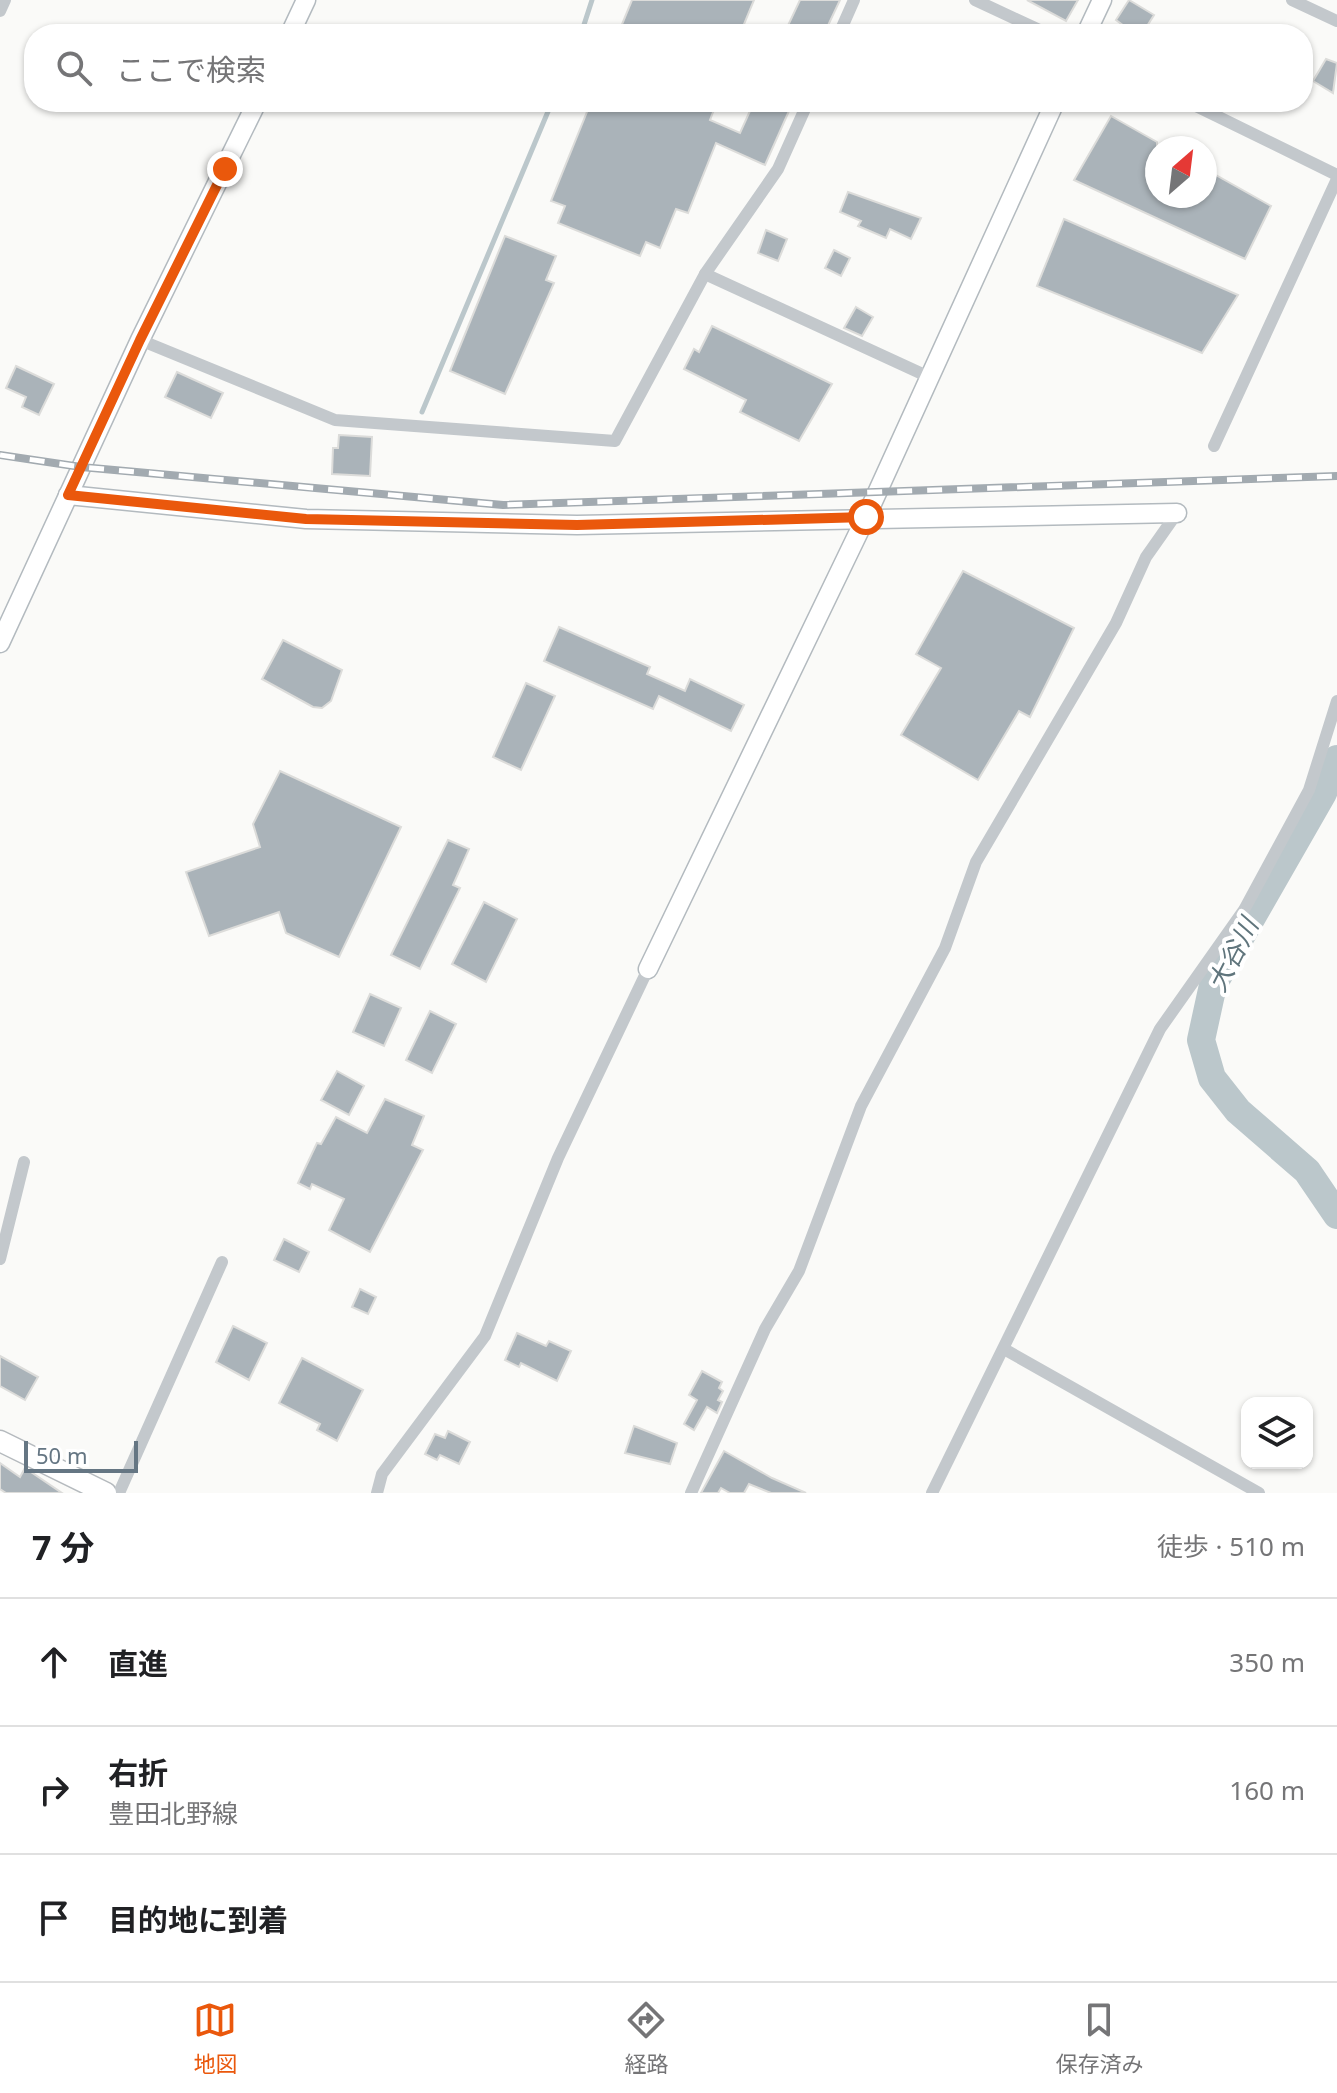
<!DOCTYPE html>
<html lang="ja">
<meta charset="utf-8">
<style>
body{margin:0;font-family:"Noto Sans","Noto Sans JP",sans-serif;background:#f2f2f2;color:#202124}
.controls{position:absolute;right:24px;bottom:24px;display:grid;overflow:hidden;border-radius:16px;box-shadow:0 2px 6px #0004}
.controls button{width:72px;height:72px;display:grid;place-items:center;padding:0;border:0;border-bottom:2px solid #e0e0e0;background:#fff;color:#202124;font:40px sans-serif}
.compass{position:absolute;left:1145px;top:136px;width:72px;height:72px;border-radius:50%;background:#fff;box-shadow:0 2px 6px #0004;rotate:28deg}
.scale{position:absolute;left:24px;bottom:20px;width:114px;box-sizing:border-box;padding-left:8px;border:4px solid #657683;border-top:0;font-size:22px;line-height:28px;white-space:nowrap;color:#657683;-webkit-text-stroke:6px #fff;paint-order:stroke}
.stop{position:absolute;width:24px;height:24px;margin:-18px;border:6px solid #ea580c;border-radius:50%;background:#fff}
.stop.end{background:#ea580c;border-color:#fff;box-shadow:0 2px 8px #0008}
.list{margin:0;padding:0;list-style:none}
h2{display:flex;justify-content:space-between;align-items:center;height:104px;margin:0;padding:0 32px;font-size:34px}
h2 small{font-size:26px;font-weight:400;color:#757577}
.list li{display:grid;grid-template-columns:52px 1fr auto;gap:24px;align-items:center;box-sizing:border-box;height:128px;padding:0 32px;border-top:2px solid #e0e0e0}
.list b{display:block;font-size:30px;white-space:nowrap}
.list p{margin:0;font-size:26px;white-space:nowrap;color:#757577}
.list em{font-size:26px;font-style:normal;color:#757577}
.icon{flex:none;width:44px;height:44px;fill:none;stroke:currentColor;stroke-width:2;stroke-linecap:round;stroke-linejoin:round}
.map{position:relative;flex:none;width:1337px;height:1493px;overflow:hidden}
.search{position:absolute;background:#fff;box-shadow:0 2px 6px #0004;left:24px;right:24px;top:24px;height:88px;display:flex;align-items:center;gap:20px;box-sizing:border-box;padding:0 28px;border-radius:32px;color:#757577;font-size:30px}
.sheet{height:488px;background:#fff}
nav{display:flex;justify-content:space-around;align-items:center;box-sizing:border-box;height:112px;border-top:2px solid #e0e0e0;background:#fff;font-size:22px;color:#757577}
nav a{display:grid;justify-items:center;gap:4px}
nav .on{color:#ea580c}
.map>svg:first-child{display:block}
.lines{fill:none;stroke-linecap:round;stroke-linejoin:round}
.stream{stroke:#bbc7cb;stroke-width:5}
.river{stroke:#bbc7cb;stroke-width:28}
.building{fill:#aab3b9;stroke:#dcdcda;stroke-width:2}
.secondary-casing{stroke:#b3babf;stroke-width:21}
.primary-casing{stroke:#b5babe;stroke-width:23}
.street{stroke:#c3c8cc;stroke-width:12}
.secondary{stroke:#fff;stroke-width:18}
.primary{stroke:#fff;stroke-width:20}
.rail-casing{stroke:#a2aab0;stroke-width:8}
.rail{stroke:#fff;stroke-width:5;stroke-dasharray:15;stroke-linecap:butt}
.route{stroke:#ea580c;stroke-width:10}
.labels{text-anchor:middle;stroke-width:8;stroke-linejoin:round;paint-order:stroke}
.water-label{font-size:26px;font-style:italic;fill:#60757c;stroke:#fff}
</style>
<div class="map">
<svg width="1337" height="1493" viewBox="0 0 1337 1493">
<rect width="100%" height="100%" fill="#fafaf8"/>
<g class="lines">
<!-- stream -->
<g class="stream">
<polyline points="581,34 592,0"/>
<polyline points="422,412 552,102"/>
</g>
<!-- river -->
<polyline class="river" points="1337,759 1323,793 1213,985 1201,1040 1212,1078 1238,1111 1307,1171 1337,1215"/>
</g>
<!-- building -->
<g class="building">
<polygon points="632,0 754,0 740,34 618,34"/>
<polygon points="800,0 840,0 824,34 784,34"/>
<polygon points="1027,0 1078,0 1066,21"/>
<polygon points="1129,0 1154,15 1142,34 1135,34 1116,20"/>
<polygon points="1326,59 1337,63 1333,93 1313,81"/>
<polygon points="591,102 717,102 710,120 740,133 754,102 793,102 765,165 716,143 688,213 676,209 660,248 646,242 640,256 558,223 565,206 551,201"/>
<polygon points="1111,116 1157,142 1157,196 1205,196 1205,169 1271,206 1245,259 1074,180"/>
<polygon points="848,192 921,218 911,239 890,229 886,238 858,226 861,221 840,212"/>
<polygon points="1064,219 1238,295 1202,353 1037,286"/>
<polygon points="766,230 787,239 778,261 758,253"/>
<polygon points="505,236 556,256 546,280 554,283 505,394 450,371"/>
<polygon points="834,250 850,258 841,276 825,268"/>
<polygon points="856,307 873,317 862,336 844,328"/>
<polygon points="712,326 832,384 799,441 740,412 746,400 684,369 694,349 699,352"/>
<polygon points="16,366 54,384 39,415 22,407 26,397 6,388"/>
<polygon points="177,372 223,393 211,418 165,397"/>
<polygon points="339,435 372,437 370,476 332,474 333,448 338,448"/>
<polygon points="963,571 1074,628 1030,717 1019,711 978,780 901,735 941,668 916,654"/>
<polygon points="559,627 650,667 647,674 685,691 690,679 744,705 731,731 659,696 653,709 544,661"/>
<polygon points="283,640 342,670 331,701 322,708 313,707 262,679"/>
<polygon points="526,683 555,696 521,770 493,757"/>
<polygon points="280,771 401,827 339,957 286,933 279,912 209,936 186,872 260,847 253,824"/>
<polygon points="448,840 469,849 453,885 460,888 420,969 391,955"/>
<polygon points="484,902 517,919 486,982 452,964"/>
<polygon points="370,994 401,1008 384,1046 353,1032"/>
<polygon points="430,1011 456,1024 432,1073 406,1060"/>
<polygon points="337,1071 364,1086 349,1115 321,1100"/>
<polygon points="385,1099 424,1116 412,1145 423,1150 370,1252 329,1230 344,1199 312,1184 310,1189 298,1183 317,1143 321,1144 336,1117 367,1133"/>
<polygon points="284,1239 309,1252 299,1272 274,1260"/>
<polygon points="360,1289 376,1297 368,1314 352,1307"/>
<polygon points="233,1326 267,1343 249,1380 216,1362"/>
<polygon points="517,1333 546,1346 549,1341 571,1351 557,1381 521,1363 519,1367 505,1360"/>
<polygon points="0,1356 38,1377 25,1400 0,1386"/>
<polygon points="302,1358 363,1390 337,1441 317,1430 320,1424 279,1403"/>
<polygon points="702,1371 722,1382 719,1388 723,1391 718,1400 722,1402 717,1413 707,1407 694,1430 684,1424 697,1400 689,1395"/>
<polygon points="634,1426 677,1443 670,1464 625,1453"/>
<polygon points="448,1431 470,1442 459,1464 440,1455 437,1460 425,1454 435,1434 445,1438"/>
<polygon points="724,1451 772,1478 806,1493 771,1493 749,1484 744,1493 730,1493 721,1488 718,1493 701,1493"/>
<polygon points="0,1463 20,1477 25,1468 62,1493 6,1493 0,1489"/>
</g>
<g class="lines">
<defs>
<g id="secondary">
<polyline points="290,34 306,0"/>
<polyline points="1086,34 1102,0"/>
<polyline points="68,495 306,519 577,525 1177,513"/>
<polyline points="0,643 140,340 257,102"/>
<polyline points="648,969 866,517 1055,102"/>
</g>
<polyline id="primary" points="0,1441 106,1493"/>
</defs>
<!-- secondary casing -->
<use href="#secondary" class="secondary-casing"/>
<!-- primary casing -->
<use href="#primary" class="primary-casing"/>
<!-- street -->
<g class="street">
<polyline points="975,0 1048,34"/>
<polyline points="1292,0 1337,21"/>
<polyline points="0,11 5,0"/>
<polyline points="839,34 854,0"/>
<polyline points="1188,102 1337,175"/>
<polyline points="705,274 929,377"/>
<polyline points="140,340 335,420 615,441 705,274 778,169 808,102"/>
<polyline points="1214,446 1337,179"/>
<polyline points="0,1259 24,1162"/>
<polyline points="1004,1349 1259,1493"/>
<polyline points="119,1493 222,1262"/>
<polyline points="377,1493 382,1474 485,1336 558,1158 648,969"/>
<polyline points="691,1493 765,1329 799,1271 861,1106 945,948 976,862 1116,623 1146,557 1177,513"/>
<polyline points="932,1493 1160,1029 1244,910 1309,790 1337,701"/>
</g>
<!-- secondary -->
<use href="#secondary" class="secondary"/>
<!-- primary -->
<use href="#primary" class="primary"/>
<defs>
<polyline id="rail" points="0,455 81,467 503,505 1337,476"/>
</defs>
<!-- rail casing -->
<use href="#rail" class="rail-casing"/>
<!-- rail -->
<use href="#rail" class="rail"/>
</g>
<g class="lines">
<!-- route -->
<polyline class="route" points="225,169 140,340 68,495 306,519 577,525 866,517"/>
</g>
<g class="labels">
<!-- water labels -->
<g class="water-label">
<text transform="translate(1233 955) rotate(-63)" y="9">大谷川</text>
</g>
</g>
</svg>
<div class="controls">
<button><svg class="icon" aria-label="layers" viewBox="0 0 24 24"><path d="M12 4l9 5-9 5-9-5zM3 14l9 5 9-5"/></svg></button>
</div>
<svg class="compass" viewBox="-18 -18 36 36"><path d="M0-13l5 13h-10z" fill="#e53935"/><path d="M0 13l5-13h-10z" fill="#757577"/></svg>
<div class="scale">50 m</div>
<div class="stop" style="left:866px;top:517px"></div>
<div class="stop end" style="left:225px;top:169px"></div>
<div class="search"><svg class="icon" aria-label="search" viewBox="0 0 24 24"><circle cx="10" cy="10" r="6"/><path d="M15 15l6 6"/></svg>ここで検索</div>
</div>
<section class="sheet">
<h2>7 分<small>徒歩 · 510 m</small></h2>
<ul class="list">
<li><svg class="icon" aria-label="ahead" viewBox="0 0 24 24"><path d="M12 20V5M6 11l6-6 6 6"/></svg><div><b>直進</b></div><em>350 m</em></li>
<li><svg class="icon" aria-label="right" viewBox="0 0 24 24"><path d="M7 20v-9h11M14 6l5 5-5 5"/></svg><div><b>右折</b><p>豊田北野線</p></div><em>160 m</em></li>
<li><svg class="icon" aria-label="arrive" viewBox="0 0 24 24"><path d="M6 21V4h12l-3 4 3 4H6"/></svg><div><b>目的地に到着</b></div></li>
</ul>
</section>
<nav>
<a class="on"><svg class="icon" aria-label="map" viewBox="0 0 24 24"><path d="M3 6l6-2 6 2 6-2v14l-6 2-6-2-6 2zM9 4v14M15 6v14"/></svg>地図</a>
<a><svg class="icon" aria-label="directions" viewBox="0 0 24 24"><path d="M12 3l9 9-9 9-9-9zM9 14v-3h6M13 9l2 2-2 2"/></svg>経路</a>
<a><svg class="icon" aria-label="saved" viewBox="0 0 24 24"><path d="M7 4h10v16l-5-4-5 4z"/></svg>保存済み</a>
</nav>
